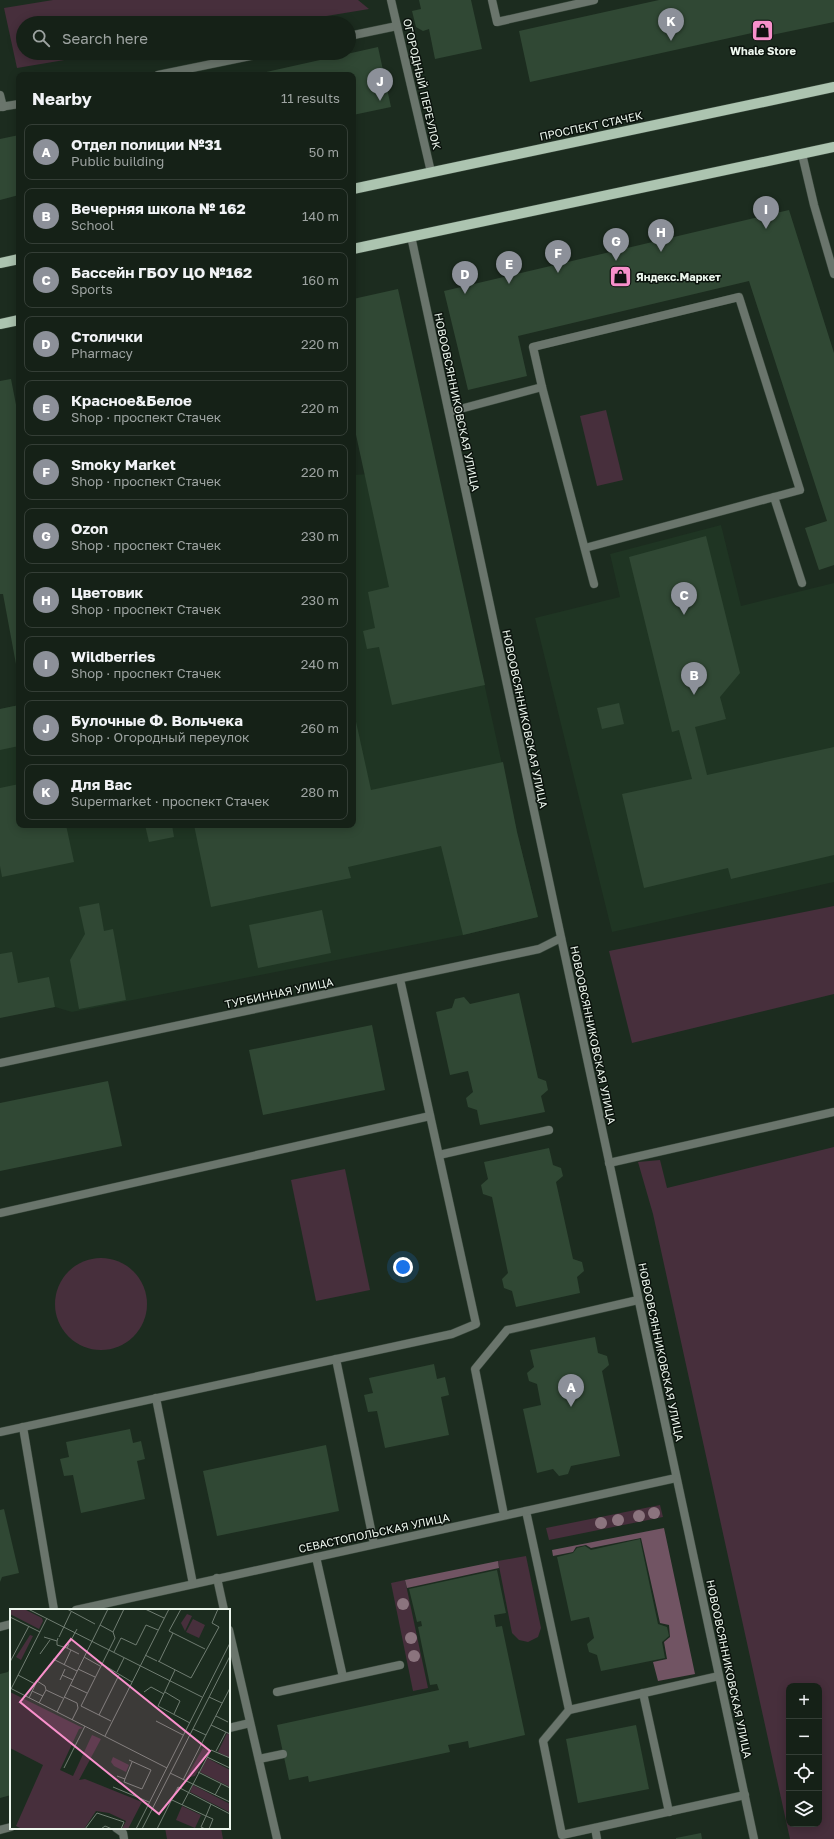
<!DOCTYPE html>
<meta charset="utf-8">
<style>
body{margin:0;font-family:"Golos Text",sans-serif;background:#222e24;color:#f1f3f6}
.controls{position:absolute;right:12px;bottom:12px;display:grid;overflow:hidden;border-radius:8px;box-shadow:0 2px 10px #0003}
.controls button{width:36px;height:36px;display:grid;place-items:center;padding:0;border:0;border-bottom:1px solid #343e36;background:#152117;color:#f1f3f6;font:20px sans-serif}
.you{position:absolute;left:403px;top:1267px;width:14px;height:14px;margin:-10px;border:3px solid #fff;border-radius:50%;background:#1a73e8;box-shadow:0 0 0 6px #1a73e833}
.badge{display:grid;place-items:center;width:26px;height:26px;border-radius:50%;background:#8c9099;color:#fff;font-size:13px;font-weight:700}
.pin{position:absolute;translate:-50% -33px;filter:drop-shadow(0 1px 2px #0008)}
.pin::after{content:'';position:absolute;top:21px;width:14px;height:12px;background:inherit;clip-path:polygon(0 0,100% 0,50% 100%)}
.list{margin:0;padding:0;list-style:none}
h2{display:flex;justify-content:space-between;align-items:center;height:52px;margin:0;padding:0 16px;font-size:17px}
h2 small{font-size:13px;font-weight:400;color:#9da3a1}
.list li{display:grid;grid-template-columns:26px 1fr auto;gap:12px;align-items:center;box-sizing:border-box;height:56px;margin:0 8px 8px;padding:0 8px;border:1px solid #343e36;border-radius:8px}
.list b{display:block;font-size:15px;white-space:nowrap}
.list p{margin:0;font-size:13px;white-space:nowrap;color:#9da3a1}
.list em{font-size:13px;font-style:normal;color:#9da3a1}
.icon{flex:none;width:22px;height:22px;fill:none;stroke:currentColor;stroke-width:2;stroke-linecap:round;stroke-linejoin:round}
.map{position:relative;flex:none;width:834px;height:1839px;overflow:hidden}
.search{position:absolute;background:#152117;box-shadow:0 2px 10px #0003;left:16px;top:16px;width:340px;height:44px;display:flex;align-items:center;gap:10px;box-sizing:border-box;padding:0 14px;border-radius:22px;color:#9da3a1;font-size:15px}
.panel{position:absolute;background:#152117;box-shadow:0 2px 10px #0003;left:16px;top:72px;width:340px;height:756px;border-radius:8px}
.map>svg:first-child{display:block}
.built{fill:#1f3523}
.green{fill:#472f3c;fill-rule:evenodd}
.forest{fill:#715463}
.building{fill:#304834}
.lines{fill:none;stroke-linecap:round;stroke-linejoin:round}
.lane-casing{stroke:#39483c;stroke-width:9}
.street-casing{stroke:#39483c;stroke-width:9}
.primary-casing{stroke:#39483c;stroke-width:11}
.lane{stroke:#6a756c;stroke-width:8}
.street{stroke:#6a756c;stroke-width:8}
.primary{stroke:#acc4b0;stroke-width:10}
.tree{fill:#8b747e}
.labels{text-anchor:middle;stroke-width:3;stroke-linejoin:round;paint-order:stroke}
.poi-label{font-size:11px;font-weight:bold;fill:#edf7ee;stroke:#0b130d}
.street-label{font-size:11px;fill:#edf7ee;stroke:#0b130d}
.inset-road{fill:none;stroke:#707d72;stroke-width:1}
.view{fill:#f890cb;fill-opacity:0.15;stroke:#f890cb;stroke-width:2}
.inset-edge{fill:none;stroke:#edf7ee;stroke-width:2}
</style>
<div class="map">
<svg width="834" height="1839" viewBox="0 0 834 1839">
<rect width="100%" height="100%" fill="#1c2c1f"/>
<!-- built -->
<g class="built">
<polygon points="437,470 517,832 538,917 463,935 72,1012 55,1007 0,1017 0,709 19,705 19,825 353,825 353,475"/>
<polygon points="721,525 741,606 834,583 834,882 612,932 535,618 620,597 610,554"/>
</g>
<!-- green -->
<g class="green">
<polygon points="53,0 358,0 369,9 284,23 23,23 23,53 106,53 17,68 4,8"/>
<polygon points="606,410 623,480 597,486 580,416"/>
<polygon points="834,906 834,994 632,1043 609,951"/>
<path d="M834 1147V1839H790L653 1214 638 1162 660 1160 667 1188ZM789 1686H819V1824H789Z"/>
<polygon points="345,1169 370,1290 316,1301 291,1180"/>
<circle cx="101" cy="1304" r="46"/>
<polygon points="660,1505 663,1517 549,1540 546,1528"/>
<polygon points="526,1556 541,1628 538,1637 528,1642 519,1640 512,1633 498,1561"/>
<polygon points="405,1580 428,1688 413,1691 391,1583"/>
<polygon points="165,1828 221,1828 223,1839 167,1839"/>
</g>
<!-- forest -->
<g class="forest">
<polygon points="664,1528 695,1674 658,1681 653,1662 667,1659 664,1642 670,1637 669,1625 660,1623 641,1538 591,1548 586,1545 576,1547 573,1552 553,1556 552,1550"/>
<polygon points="498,1561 499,1568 407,1588 405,1580"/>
</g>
<!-- building -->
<g class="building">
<polygon points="419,0 471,0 482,49 435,59 429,29 423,31 416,27 412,11 421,9"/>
<polygon points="659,0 834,0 834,22 753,39 752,33 530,82 519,31"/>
<polygon points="378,47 391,107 353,115 353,75 253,75"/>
<polygon points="19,135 19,195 0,200 0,139"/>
<polygon points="789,210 834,353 834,565 819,570 805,528 827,521 749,281 518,336 527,376 468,390 444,291"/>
<polygon points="398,289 485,685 392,705 379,647 367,649 363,631 375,628 368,592 389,587 353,421 353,299"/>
<polygon points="11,379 19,420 18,675 3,594 0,594 0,381"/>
<polygon points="706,536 740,673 720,697 726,719 695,727 707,775 834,747 834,855 731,879 728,868 644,888 622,794 692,779 679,730 672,732 629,557"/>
<polygon points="619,703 624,724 602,729 597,708"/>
<polygon points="19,705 19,746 0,750 0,709"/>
<polygon points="353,708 371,790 503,762 517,832 538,917 463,935 441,846 348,867 351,878 211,907 194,825 353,825"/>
<polygon points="19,784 19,825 66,825 74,862 2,877 0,866 0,788"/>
<polygon points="145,825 172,825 174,837 149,842"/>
<polygon points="99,903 104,931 113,929 126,1000 79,1009 70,960 85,934 79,907"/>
<polygon points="322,910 331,953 258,968 249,925"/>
<polygon points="12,952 18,983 49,977 55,1007 0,1018 0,954"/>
<polygon points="519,993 538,1078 546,1081 548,1090 541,1096 545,1112 480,1125 477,1110 468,1107 466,1098 473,1092 468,1071 450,1075 436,1012 452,1008 455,999 464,997 470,1004"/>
<polygon points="372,1025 385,1090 263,1115 249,1050"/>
<polygon points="108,1081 122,1146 0,1171 0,1103"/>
<polygon points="549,1148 553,1165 561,1168 563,1176 556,1182 573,1259 582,1262 584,1271 577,1277 580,1293 516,1307 512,1291 504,1288 502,1279 508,1273 492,1197 483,1194 481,1185 488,1179 484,1162"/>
<polygon points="595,1337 598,1353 607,1356 609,1365 602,1371 620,1456 571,1466 568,1474 559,1476 553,1469 537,1473 523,1409 541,1405 537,1384 529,1381 527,1373 534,1367 530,1350"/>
<polygon points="434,1364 437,1379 445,1377 449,1395 441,1397 449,1435 385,1448 377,1411 368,1412 364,1395 373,1393 369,1378"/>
<polygon points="130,1429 133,1443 141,1441 145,1459 137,1461 145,1499 81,1513 73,1475 64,1476 60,1459 69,1457 66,1442"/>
<polygon points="326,1445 339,1511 217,1536 203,1471"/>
<polygon points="4,1509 19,1573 2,1577 0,1582 0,1510"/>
<polygon points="640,1539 658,1624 667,1627 669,1636 662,1642 665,1658 601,1671 597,1655 589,1652 587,1644 594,1638 589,1617 571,1621 557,1557 573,1553 577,1548 585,1546 591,1550"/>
<polygon points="497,1570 506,1613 494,1615 496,1627 502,1626 525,1735 469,1748 468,1741 448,1745 450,1752 309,1782 308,1776 289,1780 277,1725 439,1690 437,1684 430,1685 418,1627 422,1626 421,1621 417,1622 409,1589"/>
<polygon points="11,1665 11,1795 0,1798 0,1674 8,1672"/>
<polygon points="636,1725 649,1789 578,1803 566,1739"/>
<polygon points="701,1833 702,1839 676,1839 676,1838"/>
</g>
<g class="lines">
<defs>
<g id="lane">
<polyline points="492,0 497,22 594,0"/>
<polyline points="349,36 397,26"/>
<polyline points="158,75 265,53"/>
<polyline points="0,95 3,107"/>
<polyline points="0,107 19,104"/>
<polyline points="802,154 814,205 834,274"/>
<polyline points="449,412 542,387"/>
<polyline points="585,548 774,497 802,583"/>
<polyline points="594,584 542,387 533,347 739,297 800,490 774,497"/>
<polyline points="439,1155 549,1130"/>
<polyline points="609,1163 834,1112"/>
<polyline points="0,1213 430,1116"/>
<polyline points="336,1359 374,1544"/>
<polyline points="156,1398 193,1584"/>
<polyline points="23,1427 54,1610"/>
<polyline points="0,1432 452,1334 476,1324 400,979"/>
<polyline points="526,1511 569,1710 543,1741 562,1835 745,1795"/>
<polyline points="504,1515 475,1369 507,1330 638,1300"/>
<polyline points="316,1557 343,1677"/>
<polyline points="217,1578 224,1610"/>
<polyline points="229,1630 277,1839"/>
<polyline points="277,1692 400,1665"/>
<polyline points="643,1693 669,1812"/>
<polyline points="569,1710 719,1676"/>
<polyline points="229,1728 250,1723"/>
<polyline points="259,1759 283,1754"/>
<polyline points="116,1828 123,1833 124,1839"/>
<polyline points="595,1828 597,1839"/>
<polyline points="0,1830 11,1827"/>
</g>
<g id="street">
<polyline points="391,0 431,172"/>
<polyline points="411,236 754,1839"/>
<polyline points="0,1063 539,949 561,938"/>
<polyline points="76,1610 676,1478"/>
<polyline points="0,1627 11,1624"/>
</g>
<g id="primary">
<polyline points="353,189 834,87"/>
<polyline points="353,249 834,147"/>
<polyline points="0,263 19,259"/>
<polyline points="0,324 19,320"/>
</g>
</defs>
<!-- lane casing -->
<use href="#lane" class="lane-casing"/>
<!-- street casing -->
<use href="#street" class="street-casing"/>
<!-- primary casing -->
<use href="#primary" class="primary-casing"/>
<!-- lane -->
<use href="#lane" class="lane"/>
<!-- street -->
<use href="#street" class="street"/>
<!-- primary -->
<use href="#primary" class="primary"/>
</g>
<!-- trees -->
<g class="tree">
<circle cx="654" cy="1513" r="6"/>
<circle cx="639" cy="1516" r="6"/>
<circle cx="618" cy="1520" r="6"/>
<circle cx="601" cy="1523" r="6"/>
<circle cx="403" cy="1604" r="6"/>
<circle cx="411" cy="1638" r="6"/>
<circle cx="414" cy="1656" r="6"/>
</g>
<!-- icons -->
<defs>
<symbol id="shop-square" viewBox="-11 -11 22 22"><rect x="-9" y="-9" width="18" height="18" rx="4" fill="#f890cb" stroke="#0b130d"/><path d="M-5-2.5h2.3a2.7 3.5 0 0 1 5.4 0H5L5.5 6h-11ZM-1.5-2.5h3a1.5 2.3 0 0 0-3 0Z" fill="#111"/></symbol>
</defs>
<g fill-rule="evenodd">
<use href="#shop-square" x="750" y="18" width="25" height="25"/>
<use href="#shop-square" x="608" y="264" width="25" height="25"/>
</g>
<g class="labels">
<!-- poi labels -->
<g class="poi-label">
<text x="763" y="55">Whale Store</text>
<text x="636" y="281" text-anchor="start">Яндекс.Маркет</text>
</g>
<!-- street labels -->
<g class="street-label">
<text transform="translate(422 84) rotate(77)" y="4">ОГОРОДНЫЙ ПЕРЕУЛОК</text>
<text transform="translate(591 126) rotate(-12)" y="4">ПРОСПЕКТ СТАЧЕК</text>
<text transform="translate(457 402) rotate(78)" y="4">НОВООВСЯННИКОВСКАЯ УЛИЦА</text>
<text transform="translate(525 719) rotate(78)" y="4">НОВООВСЯННИКОВСКАЯ УЛИЦА</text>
<text transform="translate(279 993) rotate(-12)" y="4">ТУРБИННАЯ УЛИЦА</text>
<text transform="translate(593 1035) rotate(78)" y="4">НОВООВСЯННИКОВСКАЯ УЛИЦА</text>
<text transform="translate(661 1352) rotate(78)" y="4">НОВООВСЯННИКОВСКАЯ УЛИЦА</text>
<text transform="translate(374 1533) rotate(-12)" y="4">СЕВАСТОПОЛЬСКАЯ УЛИЦА</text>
<text transform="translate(729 1669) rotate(78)" y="4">НОВООВСЯННИКОВСКАЯ УЛИЦА</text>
</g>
</g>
<!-- overview -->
<g transform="translate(10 1609)">
<rect width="220" height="220" fill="#1c2c1f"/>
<path d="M0 0H14L32 9 33 12 29 20 0 5ZM177 5 182 7 175 22 171 14ZM183 10 195 16 189 29 176 23ZM20 26 23 27 11 51 6 48ZM0 83 73 119 69 120 50 161 63 167 82 126 91 130 69 171 75 170 132 193 118 220H112L116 212 99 204 86 202 74 220H12L6 217 33 156 0 139ZM217 124 220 126V149L208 143ZM193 139 199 142 185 167 176 169ZM103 148 119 156 116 163 104 157 101 153ZM197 149 220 161V178L190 163ZM183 176 220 195 219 203 180 183ZM172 197 191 206 185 219 166 211Z" fill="#472f3c"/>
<path class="inset-road" d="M18 0 192 88M57 0 85 15M135 0 154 9M171 0 159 22 195 40M0 8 30 23M90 16 103 23 105 29 71 97 101 112M103 23 114 0M34 28 47 32 48 29M49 28 61 3M47 32V36L57 39M60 33 67 20M59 35 57 39 69 45M104 43 111 29 126 36 136 16 148 21M30 45 40 31M135 46 147 52M74 48 90 57M43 50 67 62M148 52 181 69 209 18 202 14 208 0M0 53 19 17M149 53 163 24M92 55 122 73M54 56 61 41M68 60 85 68M165 61 148 97 180 114M107 63 114 49M8 66 25 75M52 66 63 71M50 71 55 60M60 76 77 84M0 79 157 159M1 80 37 9M22 82 33 87M134 83 141 78 154 85M155 83 170 92 164 105M54 88 67 94 68 99 62 111M199 88 212 94M19 89 27 72 35 77 36 81 53 89M29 94 36 81M47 103 98 0M89 106 109 66M206 107 218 113M146 112 173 126M201 116 220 125M183 120 196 126M95 127 159 0M206 142 216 123M197 148 220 159M54 159 75 117M188 163 220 179M160 164 220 193M107 167 115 170 122 153M115 170 114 173 132 180 141 161 119 151M173 171 220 79M103 178 139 193M205 186 211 175M162 191 196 207 191 218 195 220M172 196 201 141 220 149M75 220 87 204 114 213 111 220M91 220 95 217 102 220M126 220 220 34M132 220 220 47M147 220 168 178 220 205M199 220 203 210 196 207 201 195"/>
<path class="view" d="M61 30 200 142 149 205 10 93Z"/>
<rect width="220" height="220" class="inset-edge"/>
</g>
</svg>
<div class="controls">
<button>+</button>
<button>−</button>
<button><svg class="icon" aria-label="locate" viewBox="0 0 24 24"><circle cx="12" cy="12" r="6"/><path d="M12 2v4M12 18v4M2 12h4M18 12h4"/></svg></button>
<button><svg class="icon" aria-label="layers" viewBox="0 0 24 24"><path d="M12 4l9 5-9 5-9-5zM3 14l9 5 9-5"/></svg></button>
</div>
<div class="you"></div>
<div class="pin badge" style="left:571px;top:1407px">A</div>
<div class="pin badge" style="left:694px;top:695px">B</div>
<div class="pin badge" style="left:684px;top:615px">C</div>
<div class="pin badge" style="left:465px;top:294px">D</div>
<div class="pin badge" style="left:509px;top:284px">E</div>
<div class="pin badge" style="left:558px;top:273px">F</div>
<div class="pin badge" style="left:616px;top:261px">G</div>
<div class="pin badge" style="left:661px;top:252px">H</div>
<div class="pin badge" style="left:766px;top:229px">I</div>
<div class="pin badge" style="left:380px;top:101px">J</div>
<div class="pin badge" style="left:671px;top:41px">K</div>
<div class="search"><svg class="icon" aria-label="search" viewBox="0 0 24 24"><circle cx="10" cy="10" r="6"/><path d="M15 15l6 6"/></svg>Search here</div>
<section class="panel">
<h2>Nearby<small>11 results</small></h2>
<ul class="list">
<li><span class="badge">A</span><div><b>Отдел полиции №31</b><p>Public building</p></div><em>50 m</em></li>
<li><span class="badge">B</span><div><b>Вечерняя школа № 162</b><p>School</p></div><em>140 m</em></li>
<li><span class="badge">C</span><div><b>Бассейн ГБОУ ЦО №162</b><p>Sports</p></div><em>160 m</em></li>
<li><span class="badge">D</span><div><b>Столички</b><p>Pharmacy</p></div><em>220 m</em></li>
<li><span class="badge">E</span><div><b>Красное&amp;Белое</b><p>Shop · проспект Стачек</p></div><em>220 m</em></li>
<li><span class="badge">F</span><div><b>Smoky Market</b><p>Shop · проспект Стачек</p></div><em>220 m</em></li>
<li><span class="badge">G</span><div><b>Ozon</b><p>Shop · проспект Стачек</p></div><em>230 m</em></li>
<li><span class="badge">H</span><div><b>Цветовик</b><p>Shop · проспект Стачек</p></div><em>230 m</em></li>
<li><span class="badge">I</span><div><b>Wildberries</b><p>Shop · проспект Стачек</p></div><em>240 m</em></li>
<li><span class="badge">J</span><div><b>Булочные Ф. Вольчека</b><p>Shop · Огородный переулок</p></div><em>260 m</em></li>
<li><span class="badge">K</span><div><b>Для Вас</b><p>Supermarket · проспект Стачек</p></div><em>280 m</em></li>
</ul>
</section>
</div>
